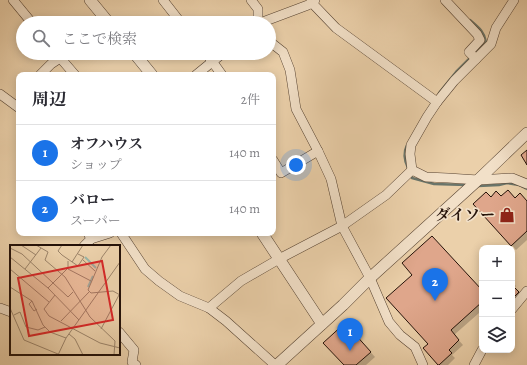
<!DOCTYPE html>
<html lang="ja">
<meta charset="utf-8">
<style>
body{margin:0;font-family:Alegreya,"Noto Serif JP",serif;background:#f7f7f7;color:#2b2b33}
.controls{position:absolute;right:12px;bottom:12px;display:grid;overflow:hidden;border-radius:8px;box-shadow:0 2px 10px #0003}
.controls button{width:36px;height:36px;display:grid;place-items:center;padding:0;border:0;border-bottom:1px solid #e1e1e2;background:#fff;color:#2b2b33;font:20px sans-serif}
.you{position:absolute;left:296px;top:165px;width:14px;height:14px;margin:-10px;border:3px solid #fff;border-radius:50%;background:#1a73e8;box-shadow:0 0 0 6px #1a73e833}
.badge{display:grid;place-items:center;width:26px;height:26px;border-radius:50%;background:#1a73e8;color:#fff;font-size:13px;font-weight:700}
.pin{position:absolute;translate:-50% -33px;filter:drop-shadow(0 1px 2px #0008)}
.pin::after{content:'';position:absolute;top:21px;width:14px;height:12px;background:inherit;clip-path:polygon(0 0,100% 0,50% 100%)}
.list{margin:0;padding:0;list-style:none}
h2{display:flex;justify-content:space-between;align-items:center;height:52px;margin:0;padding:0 16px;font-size:17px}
h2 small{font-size:13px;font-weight:400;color:#7c7c81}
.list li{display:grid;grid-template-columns:26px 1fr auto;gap:12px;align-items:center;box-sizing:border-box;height:56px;padding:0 16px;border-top:1px solid #e1e1e2}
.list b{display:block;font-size:15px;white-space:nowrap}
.list p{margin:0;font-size:13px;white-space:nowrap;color:#7c7c81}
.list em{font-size:13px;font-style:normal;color:#7c7c81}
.icon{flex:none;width:22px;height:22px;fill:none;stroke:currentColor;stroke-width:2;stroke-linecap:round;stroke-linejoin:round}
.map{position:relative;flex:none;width:527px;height:365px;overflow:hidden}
.search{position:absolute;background:#fff;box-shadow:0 2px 10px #0003;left:16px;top:16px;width:260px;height:44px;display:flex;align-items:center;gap:10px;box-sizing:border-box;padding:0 14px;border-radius:22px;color:#7c7c81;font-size:15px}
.panel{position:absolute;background:#fff;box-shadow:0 2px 10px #0003;left:16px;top:72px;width:260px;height:164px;border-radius:8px}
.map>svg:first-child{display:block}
.shadow{fill:#0003}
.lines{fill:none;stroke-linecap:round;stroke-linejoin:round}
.stream{stroke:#6a756a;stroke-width:2.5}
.building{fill:#dfa68b;stroke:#251209}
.minor-casing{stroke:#564231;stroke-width:10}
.tertiary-casing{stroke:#564231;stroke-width:12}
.minor{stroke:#f2e0c8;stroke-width:9}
.tertiary{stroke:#f2e0c8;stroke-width:11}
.labels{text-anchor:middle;stroke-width:3.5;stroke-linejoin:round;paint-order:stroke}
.poi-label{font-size:15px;font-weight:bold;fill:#251209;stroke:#f2e0c8;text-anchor:end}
.inset-river{fill:none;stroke:#98b7aa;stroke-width:2}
.inset-road{fill:none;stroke:#9c846a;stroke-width:1}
.view{fill:#d62828;fill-opacity:0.15;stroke:#d62828;stroke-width:2}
.inset-edge{fill:none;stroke:#251209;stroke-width:2}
</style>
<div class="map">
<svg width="527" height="365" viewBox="0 0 527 365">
<rect width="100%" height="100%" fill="#ebd0aa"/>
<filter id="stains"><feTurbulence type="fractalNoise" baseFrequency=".005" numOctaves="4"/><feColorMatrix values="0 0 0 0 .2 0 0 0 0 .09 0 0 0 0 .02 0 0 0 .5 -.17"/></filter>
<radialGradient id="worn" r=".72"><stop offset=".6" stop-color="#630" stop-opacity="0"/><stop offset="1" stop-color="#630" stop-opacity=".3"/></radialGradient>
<!-- shadow -->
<g class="shadow">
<polygon points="491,198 501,198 527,202 527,240 516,250 512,245"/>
<polygon points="512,282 516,286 514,288 523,298 512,307"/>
<polygon points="482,291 482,316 479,313 454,335 463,345 452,355 455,358 448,365 439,365 424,348"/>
<polygon points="350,329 375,357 366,365 345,365"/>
</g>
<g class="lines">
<!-- stream -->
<g class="stream">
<path d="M439 93 456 72 486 42C484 31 478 27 470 20"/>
<path d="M407 145C403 153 404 160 408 168"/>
<polyline points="411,175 412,178 434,184 467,185"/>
<polyline points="478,186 499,185 507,183 519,185 527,189"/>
</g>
</g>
<!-- building -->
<g class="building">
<polygon points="527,150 527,165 521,155"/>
<polygon points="508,190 515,198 520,193 527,201 527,231 511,246 473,204 486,192 491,197 496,191 501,196"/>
<polygon points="432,236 482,290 482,302 451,330 459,340 449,350 452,353 439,365 438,365 423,348 428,344 386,298 412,275 402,263"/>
<polygon points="512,285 519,292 512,299"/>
<polygon points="345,323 371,352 356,365 344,365 323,343"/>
</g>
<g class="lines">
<defs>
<g id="minor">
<polyline points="13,0 32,23"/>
<polyline points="163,0 181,23"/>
<polyline points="251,0 258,9 258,23"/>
<polyline points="445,0 477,34 480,40 469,52 476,59"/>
<polyline points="514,0 496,28 491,44 454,81 437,102 427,117 411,145 410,154 412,170 426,177 448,178 478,180 512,178 527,184"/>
<polyline points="312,3 336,28 437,102"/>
<polyline points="260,23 308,5 315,0"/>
<polyline points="269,41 283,52 290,70 296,109 318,151 331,179 342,226 370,278 389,322 400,335 415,347 423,365"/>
<polyline points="56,53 75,75"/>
<polyline points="206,53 222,75"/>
<polyline points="40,75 51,64 60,58"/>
<polyline points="196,75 223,53"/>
<polyline points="0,94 19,108"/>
<polyline points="273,160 281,173 318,151"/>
<polyline points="121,233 145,269 159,281 180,296 209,308 226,321 275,365"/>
<polyline points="91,239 110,233"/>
<polyline points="84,246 91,239 88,233"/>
<polyline points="0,308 11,312"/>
<polyline points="209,308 241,281 279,259 342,226 386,195 412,170"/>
<polyline points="512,309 527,291"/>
<polyline points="119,332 134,350 132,362 136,365"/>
<polyline points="474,365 482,350"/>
</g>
<g id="tertiary">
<polyline points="90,0 109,23"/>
<polyline points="134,53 152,75"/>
<polyline points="262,233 322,324"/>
<polyline points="277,365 343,305 370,278 478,180 527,133"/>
</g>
</defs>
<!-- minor casing -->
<use href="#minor" class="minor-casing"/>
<!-- tertiary casing -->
<use href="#tertiary" class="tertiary-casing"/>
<!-- minor -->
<use href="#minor" class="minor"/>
<!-- tertiary -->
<use href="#tertiary" class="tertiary"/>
</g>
<!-- icons -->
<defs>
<symbol id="shop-bare" viewBox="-9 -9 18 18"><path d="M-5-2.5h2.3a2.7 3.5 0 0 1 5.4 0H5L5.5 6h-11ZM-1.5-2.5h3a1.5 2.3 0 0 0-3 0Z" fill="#8f2418" stroke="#f2e0c8" stroke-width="2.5" paint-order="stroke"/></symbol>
</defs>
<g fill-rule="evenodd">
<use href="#shop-bare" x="496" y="204" width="22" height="22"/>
</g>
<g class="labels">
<!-- poi labels -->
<g class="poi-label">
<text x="495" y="220">ダイソー</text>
</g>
</g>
<!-- overview -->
<g transform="translate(10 245)">
<rect width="110" height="110" fill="#ebd0aa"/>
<path class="inset-river" d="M75 12 86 23M78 42 83 31"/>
<path class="inset-road" d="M11 0 26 10M26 0 38 7 35 15 55 32 80 72 105 96 104 110M52 0 48 6 52 10 68 21 74 12 68 9M101 0 92 12 78 45 81 48 103 46 110 50M0 3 12 9 58 52 63 47M0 12 38 43 69 75M73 15 85 26M62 17 73 0M0 24 39 57M15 24 31 3M58 24 81 36M0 42 22 56 33 80 40 87 56 93M38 43 58 23V16M45 50 34 64 39 71 90 98 110 103M22 56 19 59 24 66 27 64M0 63 14 95 48 109M4 70 10 67 16 82 28 85 35 82M51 76 79 47M91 84 109 50M59 89 65 94 73 110M0 91V107M48 110 56 93 110 17"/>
<path class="view" d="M92 16 103 75 19 91 8 33Z"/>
<rect width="110" height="110" class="inset-edge"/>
</g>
<rect width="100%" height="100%" filter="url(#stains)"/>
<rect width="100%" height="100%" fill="url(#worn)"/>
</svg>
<div class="controls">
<button>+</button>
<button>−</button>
<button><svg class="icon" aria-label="layers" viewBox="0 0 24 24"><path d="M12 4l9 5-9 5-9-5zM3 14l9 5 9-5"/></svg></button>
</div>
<div class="you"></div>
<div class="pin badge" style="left:350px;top:351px">1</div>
<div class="pin badge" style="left:435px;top:301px">2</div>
<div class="search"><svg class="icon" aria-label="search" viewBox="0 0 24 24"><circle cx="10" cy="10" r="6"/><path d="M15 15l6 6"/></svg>ここで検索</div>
<section class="panel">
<h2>周辺<small>2件</small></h2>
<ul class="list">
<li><span class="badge">1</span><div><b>オフハウス</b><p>ショップ</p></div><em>140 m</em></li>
<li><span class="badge">2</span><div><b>バロー</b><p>スーパー</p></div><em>140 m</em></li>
</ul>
</section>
</div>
